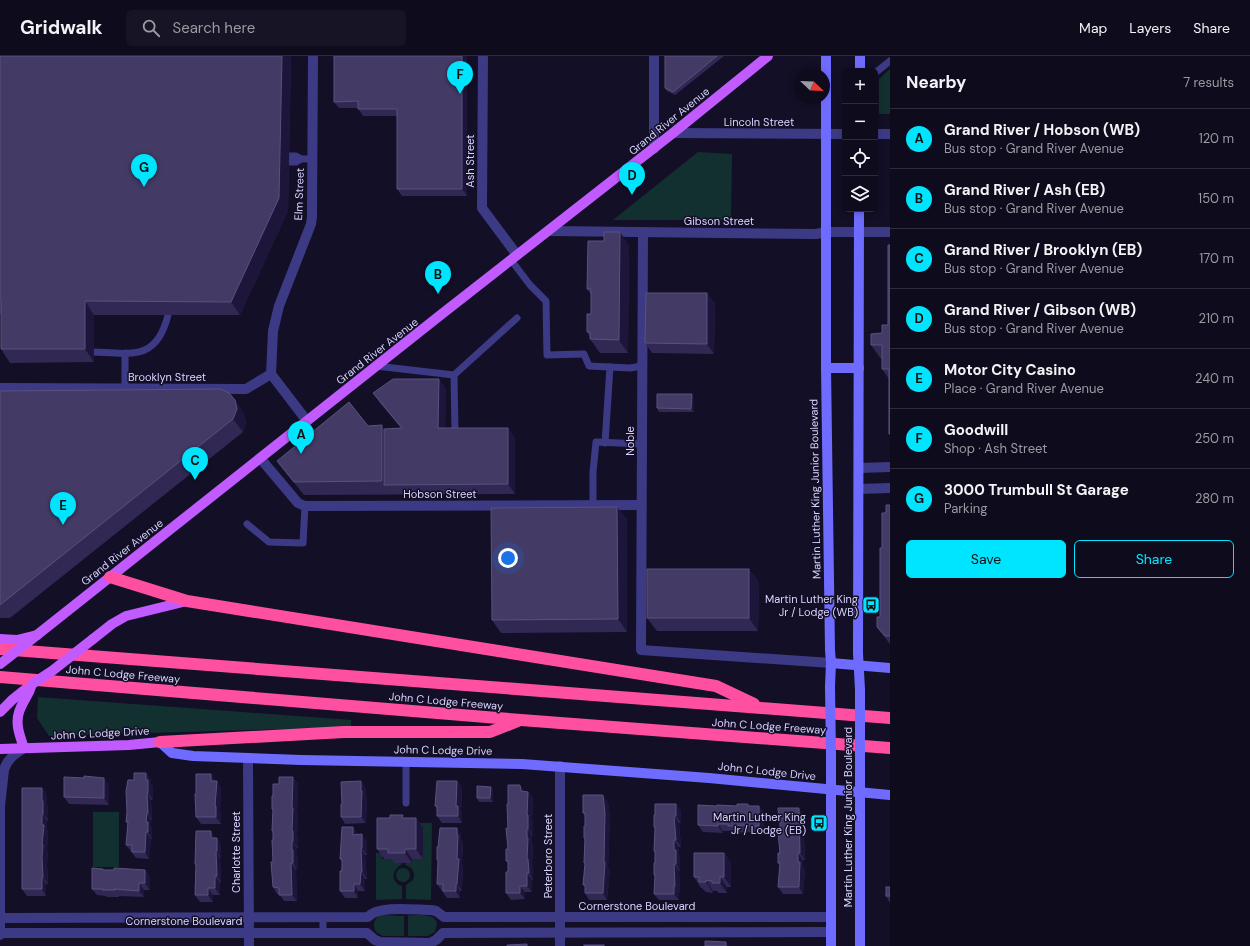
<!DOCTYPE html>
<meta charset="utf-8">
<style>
body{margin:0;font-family:"DM Sans",sans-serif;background:#171425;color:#f1f3f6}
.controls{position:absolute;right:12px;top:12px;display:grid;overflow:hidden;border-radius:6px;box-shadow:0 2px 6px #0003}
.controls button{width:36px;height:36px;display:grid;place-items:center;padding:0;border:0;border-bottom:1px solid #2e2b3b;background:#0e0b1c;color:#f1f3f6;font:20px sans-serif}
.compass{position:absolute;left:794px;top:12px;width:36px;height:36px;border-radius:50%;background:#0e0b1c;box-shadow:0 2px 6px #0003;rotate:113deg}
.you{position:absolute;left:508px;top:502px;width:14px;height:14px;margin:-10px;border:3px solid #fff;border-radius:50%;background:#1a73e8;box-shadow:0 0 0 6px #1a73e833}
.badge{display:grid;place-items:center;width:26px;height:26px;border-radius:50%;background:#00e5ff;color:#111;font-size:13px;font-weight:700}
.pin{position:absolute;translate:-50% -33px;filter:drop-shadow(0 1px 2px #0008)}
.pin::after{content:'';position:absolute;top:21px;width:14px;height:12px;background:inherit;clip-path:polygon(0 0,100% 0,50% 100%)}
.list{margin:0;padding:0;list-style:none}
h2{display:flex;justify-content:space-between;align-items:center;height:52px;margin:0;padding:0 16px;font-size:17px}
h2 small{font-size:13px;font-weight:400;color:#9b9ba3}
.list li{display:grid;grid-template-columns:26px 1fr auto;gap:12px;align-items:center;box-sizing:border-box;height:60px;padding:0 16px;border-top:1px solid #2e2b3b}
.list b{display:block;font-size:15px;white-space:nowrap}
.list p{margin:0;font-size:13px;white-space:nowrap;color:#9b9ba3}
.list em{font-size:13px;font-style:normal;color:#9b9ba3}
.actions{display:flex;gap:8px;padding:12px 16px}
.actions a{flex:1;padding:9px 0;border:1px solid #00e5ff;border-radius:6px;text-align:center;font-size:14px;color:#00e5ff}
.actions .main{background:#00e5ff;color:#111}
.icon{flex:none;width:22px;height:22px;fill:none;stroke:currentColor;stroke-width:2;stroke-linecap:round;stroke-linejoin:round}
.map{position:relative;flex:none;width:890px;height:890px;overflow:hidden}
header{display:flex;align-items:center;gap:24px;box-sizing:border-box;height:56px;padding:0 20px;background:#0e0b1c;border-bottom:1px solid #2e2b3b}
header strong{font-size:19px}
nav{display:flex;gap:22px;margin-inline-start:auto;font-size:14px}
.search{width:280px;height:36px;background:#171425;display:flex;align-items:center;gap:10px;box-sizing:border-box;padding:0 14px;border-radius:6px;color:#9b9ba3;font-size:15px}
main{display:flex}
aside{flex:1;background:#0e0b1c}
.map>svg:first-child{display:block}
.green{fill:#12302f}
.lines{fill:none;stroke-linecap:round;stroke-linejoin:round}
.service{stroke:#3d3a85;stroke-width:7}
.minor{stroke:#3d3a85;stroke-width:10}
.tertiary{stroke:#3d3a85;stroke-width:10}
.secondary{stroke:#6f6bff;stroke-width:10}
.primary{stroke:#c25bff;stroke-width:10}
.motorway{stroke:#ff4fa3;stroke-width:12}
.secondary-bridge{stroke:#6f6bff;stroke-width:10}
.primary-bridge{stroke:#c25bff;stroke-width:10}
.wall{fill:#312854}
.shaded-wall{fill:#1d163a}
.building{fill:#433a66;stroke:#5a527e}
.labels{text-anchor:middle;stroke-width:3;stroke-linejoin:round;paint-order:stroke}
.street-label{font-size:11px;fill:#d9d4ff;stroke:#130f26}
.poi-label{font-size:11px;fill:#d9d4ff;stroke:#130f26;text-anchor:end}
</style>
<header>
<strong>Gridwalk</strong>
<div class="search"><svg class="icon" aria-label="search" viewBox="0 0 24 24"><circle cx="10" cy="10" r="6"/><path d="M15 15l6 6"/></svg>Search here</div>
<nav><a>Map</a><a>Layers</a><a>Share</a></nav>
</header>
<main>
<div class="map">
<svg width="890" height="890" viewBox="0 0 890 890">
<rect width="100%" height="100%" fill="#130f26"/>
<!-- green -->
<g class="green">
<polygon points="890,13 890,58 879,58 879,23"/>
<polygon points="698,96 732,98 731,164 613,164"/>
<polygon points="38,641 351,664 351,671 49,680 37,662"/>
<rect x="93" y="756" width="26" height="55"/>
<path d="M407 767H432L431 844 406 843V829L413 824C416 817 413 811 405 809L406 807H412V803H423V772Z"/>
<path d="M376 797H382V803H395L402 807 401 809C392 814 390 826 402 830V843L376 844Z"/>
<circle cx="403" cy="819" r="7"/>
<path d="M383 859 404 860V880H383L377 877C371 869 374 861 383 859Z"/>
<path d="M408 859C417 860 433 856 437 867L435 876 428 880H408Z"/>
</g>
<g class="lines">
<!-- service -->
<g class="service">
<polyline points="875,17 890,5"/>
<polyline points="289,100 296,100 301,103 312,103"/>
<polyline points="289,106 296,106 301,103"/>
<polyline points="511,204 530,229 546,245 547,299 584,298 589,310 630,312 642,310"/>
<path d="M94 296C133 298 157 304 168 259"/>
<polyline points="125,297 125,333"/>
<polyline points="376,310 454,319 517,262"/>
<polyline points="454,319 455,376"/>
<polyline points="605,387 610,311"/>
<polyline points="593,449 593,416 596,386 642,388"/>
<polyline points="247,468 269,486 303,487 305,450"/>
<polyline points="406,747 406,705"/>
<polyline points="323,862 323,877"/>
</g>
<!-- minor -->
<g class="minor">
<polyline points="483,0 482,152 517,199"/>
<polyline points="673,77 845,78"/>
<polyline points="875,78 890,78"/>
<polyline points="654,93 654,0"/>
<polyline points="549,175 816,178 826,176 890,176"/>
<polyline points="643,176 641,594 831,607"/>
<polyline points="271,318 273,275 279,250 311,168 312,161 313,0"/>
<polyline points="271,318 307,365"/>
<polyline points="0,332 246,333 271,318"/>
<polyline points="260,402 298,447 305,450 641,449"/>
<polyline points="859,412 890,411"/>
<polyline points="859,433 890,432"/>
<polyline points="248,703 249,890"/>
<polyline points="560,710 560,890"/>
<path d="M1 862 368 861C378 849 416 854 431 854L436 855 444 861H831"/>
<polyline points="0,877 367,877 375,884 380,886 430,887 436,884 443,877 831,876"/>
</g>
<!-- tertiary -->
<path class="tertiary" d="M0 879V750L4 714C7 703 15 698 24 692"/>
<!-- secondary -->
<g class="secondary">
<polyline points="826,0 826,312 830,594 831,607 830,630"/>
<polyline points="860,15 860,0"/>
<polyline points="859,153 858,597 860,634"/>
<polyline points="826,312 859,312"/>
<polyline points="831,607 890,612"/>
<polyline points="160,686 172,697 193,700 301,704 522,708 709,722 890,739"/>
<polyline points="831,890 831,700"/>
<polyline points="860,890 860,703"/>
</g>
<!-- primary -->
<g class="primary">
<polyline points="0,583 17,584 37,579 438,261 673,77 768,0"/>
<polyline points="93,583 112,568 126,560 187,545"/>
<polyline points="0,656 12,644 32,628"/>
<path d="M24 692C19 678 14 665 21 651 25 642 29 639 32 628"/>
<polyline points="0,693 129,689 160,686"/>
</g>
<!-- motorway -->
<g class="motorway">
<polyline points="110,521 187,545 716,630 754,648"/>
<polyline points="0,593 890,662"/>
<polyline points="0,621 521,664 890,692"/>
<polyline points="160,686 344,676 490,676 518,665"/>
</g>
<!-- secondary-bridge -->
<g class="secondary-bridge">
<polyline points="830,630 831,700"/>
<polyline points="860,634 860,703"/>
</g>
<!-- primary-bridge -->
<g class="primary-bridge">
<polyline points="0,608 37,579"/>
<polyline points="32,628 52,615 93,583"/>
</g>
</g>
<!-- wall -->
<g class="wall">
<polygon points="0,0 291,0 288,155 240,259 94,259 94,306 10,307 1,293 1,258 0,258"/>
<polygon points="334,0 467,0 467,140 402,140 397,133 397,60 363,60 358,52 339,52 334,46"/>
<polygon points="665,0 724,0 675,39 667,35 665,32"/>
<polygon points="629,189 628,297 600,297 590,283 590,281 587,276 591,258 591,239 587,233"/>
<polygon points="890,189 890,379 889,378 889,323 882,313 882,303 881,303 871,289 888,269"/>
<polygon points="715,247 714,298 652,297 645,287"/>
<polygon points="439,323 446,334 445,372 508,372 515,382 515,438 304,439 287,418 277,405 368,370 384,373 401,372 380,347 373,337"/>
<polygon points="0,335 235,344 244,358 246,367 243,376 10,562 0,562"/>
<polygon points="694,342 694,356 659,356 657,352"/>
<polygon points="890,449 890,588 877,571 880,561 882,492 886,457"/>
<polygon points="617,451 627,464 627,576 501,577 492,564"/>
<polygon points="749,513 759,526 758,575 657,575 647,562"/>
<polygon points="146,717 151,724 151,728 153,731 153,744 151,744 152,764 151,764 151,771 152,773 152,783 151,783 149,803 136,802 126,789 128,768 126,766 127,756 134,724"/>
<polygon points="293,721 298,728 297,757 298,759 297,780 298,781 298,792 297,792 297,800 298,801 297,814 296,814 297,845 284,845 279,838 277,838 273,831 273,777 272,775 273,755 272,753 279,728"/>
<polygon points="216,725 221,732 220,755 221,757 221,768 201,768 196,761 196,738"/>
<polygon points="457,725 462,732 461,754 462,757 462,767 442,767 437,760 437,753 435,750"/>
<polygon points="109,729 109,749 69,748 64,741"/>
<polygon points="491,731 493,734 493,746 479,746 477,742"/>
<polygon points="42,732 47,739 47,749 48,751 48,764 47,765 47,774 48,776 47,794 48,796 47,808 48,828 46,828 46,840 27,840 22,833"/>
<polygon points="366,732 366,740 367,742 366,767 345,768 341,761 342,748"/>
<polygon points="525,736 528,736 533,742 532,764 533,766 533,779 532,779 532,787 533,789 532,809 533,810 533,824 532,824 532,836 525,836 525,843 511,844 506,837 508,816 508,807 506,805 508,793 508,748"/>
<polygon points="608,746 610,764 608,811 610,813 607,844 589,844 585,837 585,830 583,829 585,808 584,807 585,784 584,782 585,770 585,760 583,757"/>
<polygon points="676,748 681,755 681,767 679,767 681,791 679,791 679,798 680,801 680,815 679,815 680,837 679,836 679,844 659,844 654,838 655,821 654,819 655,807 655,797 654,795 655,773 654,771 655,759"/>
<polygon points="717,750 749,750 764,756 764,777 752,777 751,776 732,777 731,775 723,775 723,777 703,776 698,769"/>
<polygon points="803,759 805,804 803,804 803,811 805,813 803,838 783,838 778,831 780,809 778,807 780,797 780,767 779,765"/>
<polygon points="405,762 416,762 423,772 423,803 412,803 412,807 395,807 392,803 384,803 377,793"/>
<polygon points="353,771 358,779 367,785 367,799 365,799 367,823 365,823 365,835 358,835 358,842 345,842 340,835 342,805 340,803"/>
<polygon points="457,772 461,779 461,783 463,786 462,808 463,810 462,835 460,835 460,842 447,842 437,828 438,806 437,804 438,791"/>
<polygon points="216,782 217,782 221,789 221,802 220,802 221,827 220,827 220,839 213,839 213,846 200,846 195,839 196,810 195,808"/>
<polygon points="724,797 731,807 731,831 727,831 727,837 719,837 717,835 713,835 713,837 706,836 702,832 701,832 694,821"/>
<polygon points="104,814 145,814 150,821 150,834 144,834 144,841 119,840 119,841 107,841 106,840 97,839 92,833"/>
<polygon points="890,831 890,847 886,840"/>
</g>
<!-- shaded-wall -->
<g class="shaded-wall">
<polygon points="282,0 291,0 288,155 240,259 231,246"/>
<polygon points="462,0 467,0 467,140 462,133"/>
<polygon points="620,176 629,189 628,297 619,284"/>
<polygon points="707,237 715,247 714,298 707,288"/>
<polygon points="85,245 94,259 94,306 85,293"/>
<polygon points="439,323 446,334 445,383 438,372"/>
<polygon points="692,338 694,342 694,356 691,353"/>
<polygon points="235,344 244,358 246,367 243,376 233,363"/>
<polygon points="382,369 391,383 384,429 382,425"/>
<polygon points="508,372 515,382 515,438 508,428"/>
<polygon points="617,451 627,464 627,576 618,563"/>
<polygon points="749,513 759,526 758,575 749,562"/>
<polygon points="146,717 151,724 151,728 153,731 153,744 148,737 146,724"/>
<polygon points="211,718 216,725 216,732 211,725"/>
<polygon points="293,721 298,728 297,757 298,759 297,780 298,781 298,792 293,785 292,774 292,752"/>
<polygon points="104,722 109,729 109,749 104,742"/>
<polygon points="217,725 221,732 220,755 221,757 221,768 216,761 215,750"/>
<polygon points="361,725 366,732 366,740 367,742 366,767 361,761"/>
<polygon points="457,725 462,732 461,754 462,757 462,767 458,760 456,750"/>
<polygon points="520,729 525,735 521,735"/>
<polygon points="491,731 493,734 493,746 490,742"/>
<polygon points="42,732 47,739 47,749 48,751 48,764 43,758 42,744"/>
<polygon points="528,736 533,742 532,764 533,766 533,779 528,773 527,759"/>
<polygon points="147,737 151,744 152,764 148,757"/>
<polygon points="603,739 608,746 610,764 608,811 610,813 607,844 603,837 604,806"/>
<polygon points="676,748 681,755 681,767 676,760"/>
<polygon points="759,750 764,756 764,777 759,770"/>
<polygon points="799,752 803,759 805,804 800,797"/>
<polygon points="147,757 151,764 151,771 152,773 152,783 148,776 146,766"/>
<polygon points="42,758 47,765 47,774 48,776 47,794 48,796 47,808 48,828 43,821 42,801"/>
<polygon points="674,760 679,767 681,791 676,784"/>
<polygon points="416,762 423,772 423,803 416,793"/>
<polygon points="718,768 723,775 723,777 718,770"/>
<polygon points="353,771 358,778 357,785 353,779"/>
<polygon points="457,772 461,779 461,783 463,786 462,808 463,810 462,835 457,828"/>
<polygon points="527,773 532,779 532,787 533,789 532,809 533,810 533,824 529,817 527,803"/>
<polygon points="211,775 216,782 211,782"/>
<polygon points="146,776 151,783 149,803 145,796"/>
<polygon points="362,778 367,785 367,799 362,792"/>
<polygon points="217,782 221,789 221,802 217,795"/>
<polygon points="674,784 679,791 679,798 680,801 680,815 676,808 674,794"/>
<polygon points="292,785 297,792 297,800 298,801 297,814 293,807"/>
<polygon points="361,792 365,799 367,823 362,816"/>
<polygon points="405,793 412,803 412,807 405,797"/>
<polygon points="216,795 220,802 221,827 217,820"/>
<polygon points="724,797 731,807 731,831 724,821"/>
<polygon points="798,797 803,804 803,811 805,813 803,838 799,831"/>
<polygon points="291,807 296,814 297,845 292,839"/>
<polygon points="674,808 679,815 680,837 675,830"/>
<polygon points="145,814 150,821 150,834 145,827"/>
<polygon points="361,816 365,823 365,835 360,828"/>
<polygon points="527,817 532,824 532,836 527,830"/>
<polygon points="215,820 220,827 220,839 215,832"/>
<polygon points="42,821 46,828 46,840 42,833"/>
<polygon points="720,821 727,831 727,837 720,827"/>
<polygon points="706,824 713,835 713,837 706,826"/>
<polygon points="139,827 144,834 144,841 139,835"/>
<polygon points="354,828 358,835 358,842 354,835"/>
<polygon points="456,828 460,835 460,842 456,835"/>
<polygon points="520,830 525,836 525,843 520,837"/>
<polygon points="674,830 679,836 679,844 674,838"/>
<polygon points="208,832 213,839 213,846 208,839"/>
<polygon points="726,886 729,890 726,890"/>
</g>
<!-- building -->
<g class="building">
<polygon points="0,0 282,0 279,142 231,246 85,245 85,293 1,293 1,245 0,245"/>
<polygon points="334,0 462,0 462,133 397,133 397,53 358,53 358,45 334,46"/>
<polygon points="665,0 717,0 673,36 665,32"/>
<polygon points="604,176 620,176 619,284 590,283 590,276 587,276 587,258 591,258 591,233 587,233 588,185 604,185"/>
<polygon points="888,189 890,189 890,378 889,378 889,313 882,313 882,289 871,289 871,278 882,277 882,269 888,269"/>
<polygon points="646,237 707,237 707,288 645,287"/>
<polygon points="393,323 439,323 438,372 508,372 508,428 384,429 384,373 402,372 373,337"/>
<polygon points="221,333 229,337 235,344 237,353 233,363 0,549 0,335"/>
<polygon points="657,338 692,338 691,353 657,352"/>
<polygon points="349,346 368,370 382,369 382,425 294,426 277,405"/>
<polygon points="886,449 890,449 890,580 885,580 877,571 877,561 880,561 880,492 882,492 882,457 886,457"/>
<polygon points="617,451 618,563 492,564 491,452"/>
<rect x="647" y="513" width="102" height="49"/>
<polygon points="134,717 146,717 146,724 148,724 148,737 147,737 148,757 147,757 146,766 148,766 148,776 146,776 145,796 132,796 132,789 126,789 128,766 126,766 127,756 126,735 128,724 134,724"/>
<polygon points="196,718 211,718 211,725 217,725 215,750 216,750 216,761 196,761 195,738 196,738"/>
<polygon points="84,720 104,722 104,742 64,741 64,721 84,722"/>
<polygon points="279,721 293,721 292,752 293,752 292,774 293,775 293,785 292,785 292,794 293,794 293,807 291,807 292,839 279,839 279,832 273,831 271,806 273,806 272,784 273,784 273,775 272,775 273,753 272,753 272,740 273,740 273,728 279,728"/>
<polygon points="361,725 361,735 362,735 361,761 341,761 341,748 342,748 341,726"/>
<polygon points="437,725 457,725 456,750 458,750 458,760 437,760 437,750 435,750"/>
<polygon points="508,729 520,729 521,735 528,736 527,759 528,759 528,773 527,773 527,782 528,782 527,803 528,803 529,817 527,817 527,830 520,830 520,837 506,837 506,816 508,816 508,805 506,805 506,793 508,793 506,772 508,773 507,748 508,748"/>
<polygon points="477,730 491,731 490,742 477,742"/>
<polygon points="22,732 42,732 42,744 43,745 43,758 42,758 42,769 44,769 42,789 43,789 42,801 43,821 42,821 42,833 22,833"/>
<polygon points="583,739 603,739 605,757 604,806 605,806 603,837 585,837 585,829 583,829 585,807 584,807 585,782 584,782 584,770 585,770 585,757 583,757"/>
<polygon points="655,748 676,748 676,760 674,760 676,784 674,784 674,794 676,794 676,808 674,808 675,830 674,830 674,838 654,838 655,819 654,819 654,807 655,807 655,795 654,795 655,771 654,771 654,759 655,759"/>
<polygon points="737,748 748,748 748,750 759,750 759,770 748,770 748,769 728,770 728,768 718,768 718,770 698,769 698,749 717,750 717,749 737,750"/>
<polygon points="778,752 799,752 800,797 798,797 798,806 800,806 799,831 778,831 780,807 778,807 778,797 780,797 778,777 780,777 780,765 779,765"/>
<polygon points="390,759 403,759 402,762 416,762 416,793 405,793 405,797 388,797 388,793 377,793 377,762 390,762"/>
<polygon points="342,771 353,771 353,779 362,778 362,792 361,792 362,816 361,816 360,828 354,828 354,835 340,835 340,815 342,815 342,803 340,803"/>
<polygon points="440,772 457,772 457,779 458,779 457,803 459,803 457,828 456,828 456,835 443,835 443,828 437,828 438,804 437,804 437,791 438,791"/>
<polygon points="196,775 211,775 211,782 217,782 217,795 216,795 217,820 215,820 215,832 208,832 208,839 195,839 196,808 195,808"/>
<polygon points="694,797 724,797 724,821 720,821 720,827 712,827 712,825 706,824 706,826 699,826 699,821 694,821"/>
<polygon points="92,812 103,813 103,814 114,814 114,812 145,814 145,827 139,827 139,835 114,833 115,834 102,834 103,833 92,833"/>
<rect x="886" y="831" width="4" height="9"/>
<polygon points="705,885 726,886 726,890 705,890"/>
<polygon points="527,888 527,890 507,890 507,889"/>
<rect x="584" y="889" width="20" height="1"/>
</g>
<!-- icons -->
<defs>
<symbol id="bus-square" viewBox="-11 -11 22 22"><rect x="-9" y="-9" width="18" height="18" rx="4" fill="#00e5ff" stroke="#130f26"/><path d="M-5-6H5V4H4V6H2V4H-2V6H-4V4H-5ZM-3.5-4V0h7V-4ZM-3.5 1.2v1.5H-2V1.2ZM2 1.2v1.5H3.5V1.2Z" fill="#111"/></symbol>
</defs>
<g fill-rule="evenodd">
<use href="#bus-square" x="861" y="539" width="20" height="20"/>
<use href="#bus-square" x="809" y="757" width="20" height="20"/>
</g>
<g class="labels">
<!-- street labels -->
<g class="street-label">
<text transform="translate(669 65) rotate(-39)" y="4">Grand River Avenue</text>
<text x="759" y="70">Lincoln Street</text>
<text transform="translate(470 105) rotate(-90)" y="4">Ash Street</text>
<text transform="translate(299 138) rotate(-88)" y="4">Elm Street</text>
<text x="719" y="169">Gibson Street</text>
<text transform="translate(377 295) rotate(-38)" y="4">Grand River Avenue</text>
<text x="167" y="325">Brooklyn Street</text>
<text transform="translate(630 385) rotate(-90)" y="4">Noble</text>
<text transform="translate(815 433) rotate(-91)" y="4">Martin Luther King Junior Boulevard</text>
<text x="440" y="442">Hobson Street</text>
<text transform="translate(122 496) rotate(-38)" y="4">Grand River Avenue</text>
<text transform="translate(123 618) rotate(5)" y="4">John C Lodge Freeway</text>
<text transform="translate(446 645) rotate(5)" y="4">John C Lodge Freeway</text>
<text transform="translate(769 670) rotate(4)" y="4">John C Lodge Freeway</text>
<text transform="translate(100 677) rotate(-3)" y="4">John C Lodge Drive</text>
<text transform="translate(443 694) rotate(1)" y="4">John C Lodge Drive</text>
<text transform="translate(767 715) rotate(6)" y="4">John C Lodge Drive</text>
<text transform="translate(848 761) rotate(-90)" y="4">Martin Luther King Junior Boulevard</text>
<text transform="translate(236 796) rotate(-90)" y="4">Charlotte Street</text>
<text transform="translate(548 800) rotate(-90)" y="4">Peterboro Street</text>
<text x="637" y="854">Cornerstone Boulevard</text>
<text x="184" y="869">Cornerstone Boulevard</text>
</g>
<!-- poi labels -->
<g class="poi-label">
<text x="858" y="547">Martin Luther King<tspan x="858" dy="13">Jr / Lodge (WB)</tspan></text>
<text x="806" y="765">Martin Luther King<tspan x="806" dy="13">Jr / Lodge (EB)</tspan></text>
</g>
</g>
</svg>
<div class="controls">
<button>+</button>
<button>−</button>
<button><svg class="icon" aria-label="locate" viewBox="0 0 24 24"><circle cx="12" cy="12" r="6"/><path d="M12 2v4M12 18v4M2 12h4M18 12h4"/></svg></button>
<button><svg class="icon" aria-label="layers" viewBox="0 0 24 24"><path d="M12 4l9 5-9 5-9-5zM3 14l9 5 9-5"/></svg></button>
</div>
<svg class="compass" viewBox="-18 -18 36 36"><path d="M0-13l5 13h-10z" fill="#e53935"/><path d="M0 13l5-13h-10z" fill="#9b9ba3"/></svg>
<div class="you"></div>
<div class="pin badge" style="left:301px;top:398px">A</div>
<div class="pin badge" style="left:438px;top:238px">B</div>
<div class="pin badge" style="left:195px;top:424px">C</div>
<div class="pin badge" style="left:632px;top:139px">D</div>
<div class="pin badge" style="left:63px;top:469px">E</div>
<div class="pin badge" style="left:460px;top:38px">F</div>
<div class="pin badge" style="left:144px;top:131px">G</div>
</div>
<aside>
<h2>Nearby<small>7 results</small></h2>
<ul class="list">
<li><span class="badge">A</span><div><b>Grand River / Hobson (WB)</b><p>Bus stop · Grand River Avenue</p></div><em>120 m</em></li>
<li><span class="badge">B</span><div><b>Grand River / Ash (EB)</b><p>Bus stop · Grand River Avenue</p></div><em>150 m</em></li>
<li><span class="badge">C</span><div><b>Grand River / Brooklyn (EB)</b><p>Bus stop · Grand River Avenue</p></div><em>170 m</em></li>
<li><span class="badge">D</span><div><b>Grand River / Gibson (WB)</b><p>Bus stop · Grand River Avenue</p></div><em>210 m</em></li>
<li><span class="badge">E</span><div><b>Motor City Casino</b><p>Place · Grand River Avenue</p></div><em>240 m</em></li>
<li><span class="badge">F</span><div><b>Goodwill</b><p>Shop · Ash Street</p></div><em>250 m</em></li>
<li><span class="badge">G</span><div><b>3000 Trumbull St Garage</b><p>Parking</p></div><em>280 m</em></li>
</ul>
<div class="actions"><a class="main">Save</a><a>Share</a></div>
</aside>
</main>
